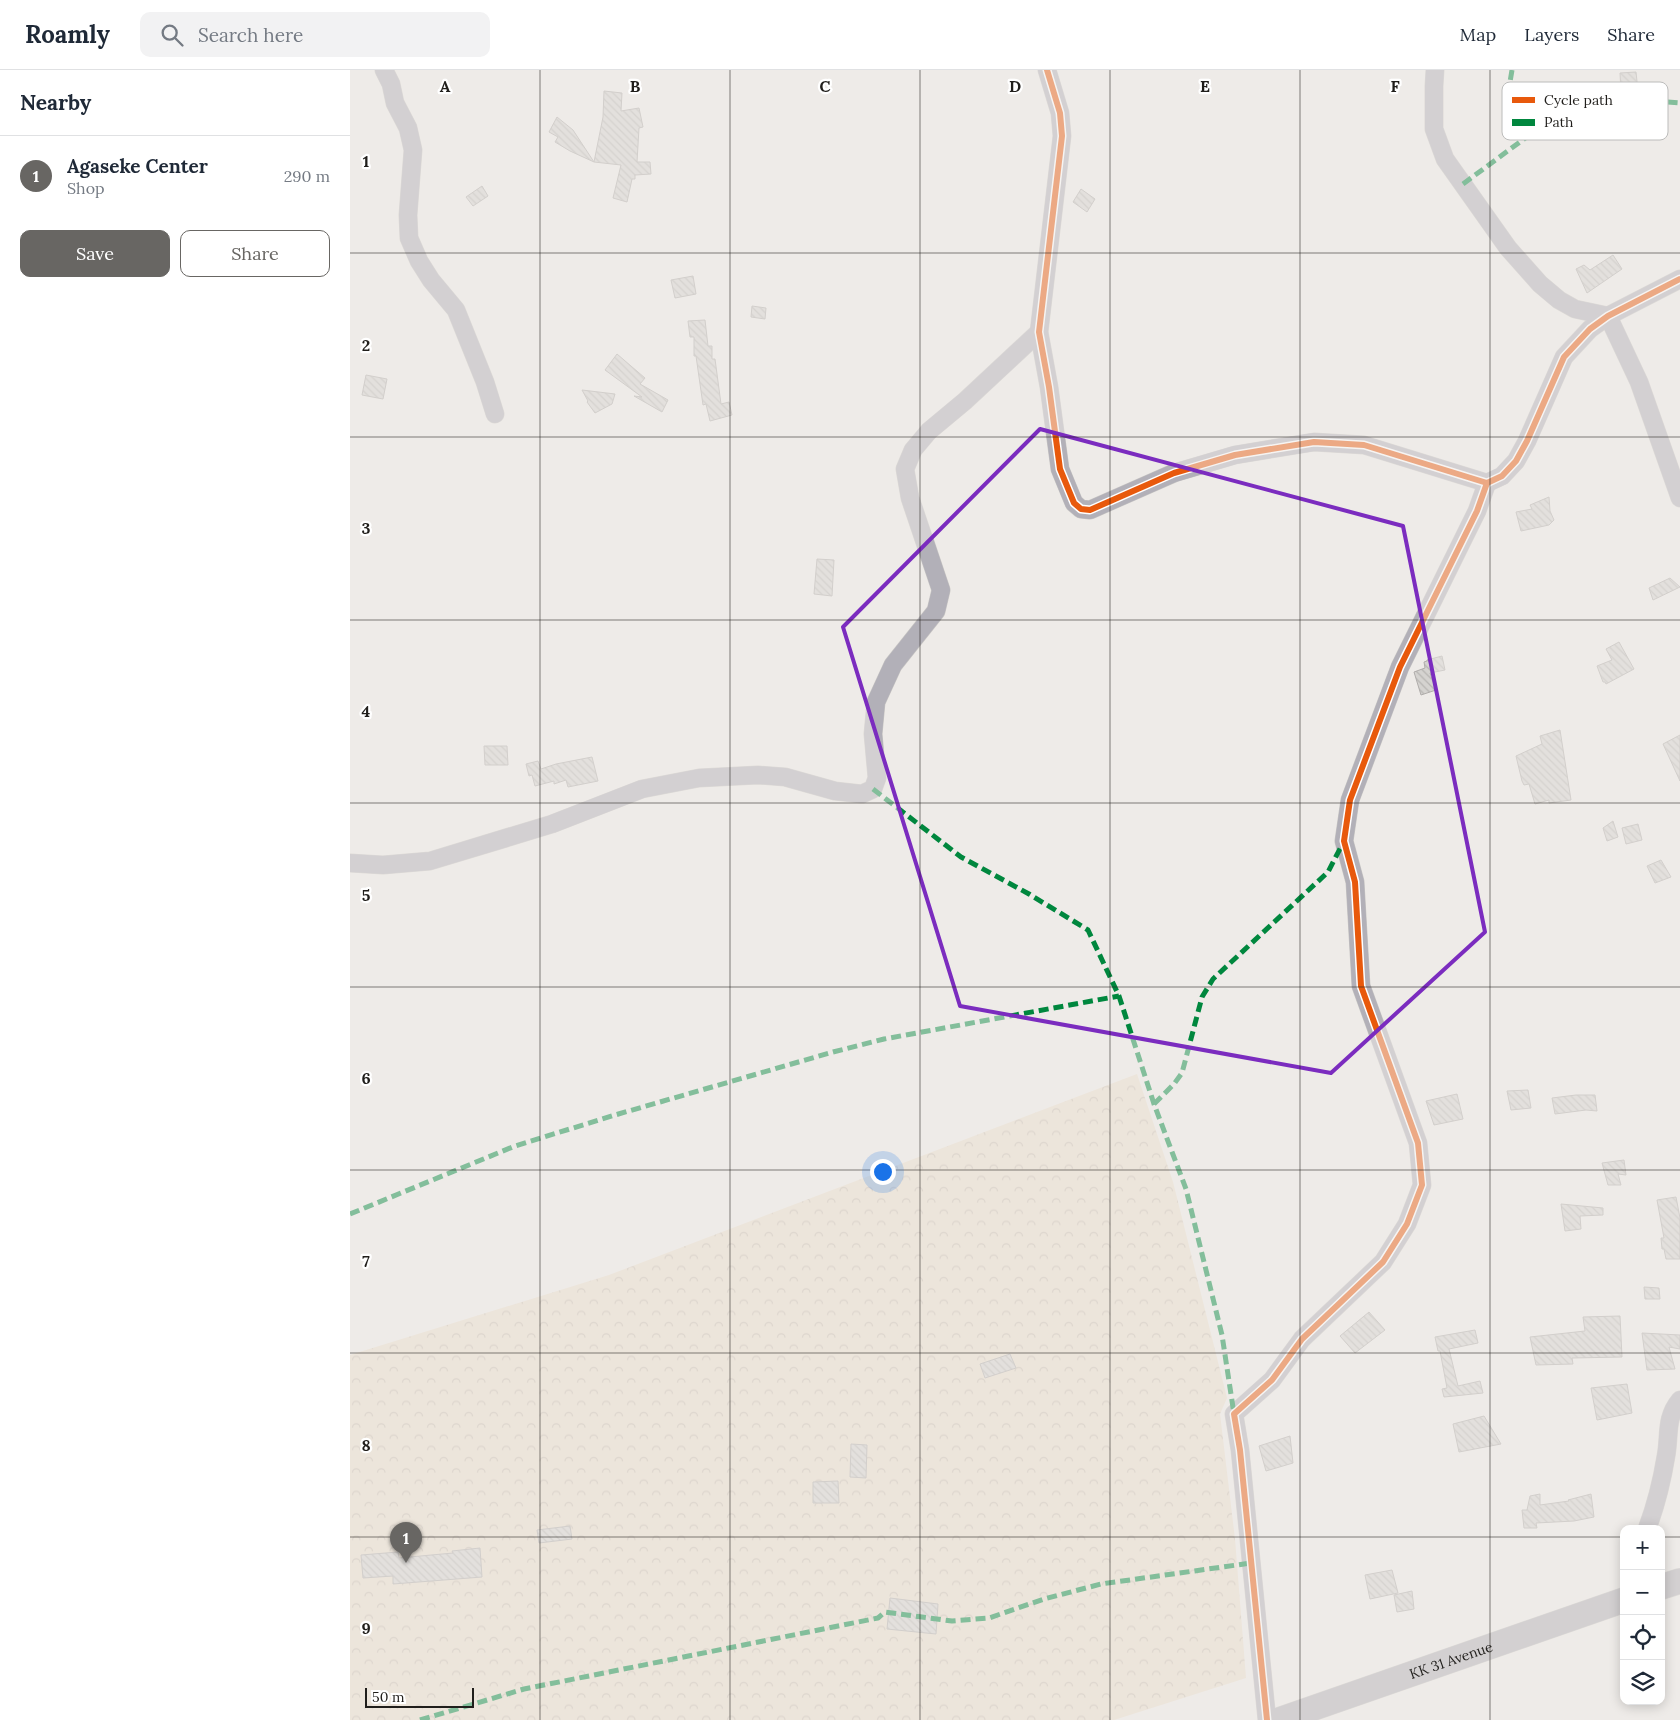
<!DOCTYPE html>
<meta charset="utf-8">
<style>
body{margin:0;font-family:Lora,serif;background:#f2f2f3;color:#1f2937}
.controls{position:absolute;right:15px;bottom:15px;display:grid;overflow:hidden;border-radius:10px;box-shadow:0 2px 12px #0003}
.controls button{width:45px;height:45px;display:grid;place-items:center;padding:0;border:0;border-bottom:1px solid #e0e1e3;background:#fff;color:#1f2937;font:25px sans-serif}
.scale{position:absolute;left:15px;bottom:12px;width:109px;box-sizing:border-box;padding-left:5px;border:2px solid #201e1b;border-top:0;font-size:14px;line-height:18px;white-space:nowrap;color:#201e1b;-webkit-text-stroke:4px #fff;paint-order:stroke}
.you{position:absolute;left:532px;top:1101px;width:18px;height:18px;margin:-12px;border:4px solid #fff;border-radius:50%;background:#1a73e8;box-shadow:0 0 0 8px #1a73e833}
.badge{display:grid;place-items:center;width:32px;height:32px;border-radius:50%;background:#686663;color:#fff;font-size:16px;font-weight:700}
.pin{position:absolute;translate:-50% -41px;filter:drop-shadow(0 1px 2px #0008)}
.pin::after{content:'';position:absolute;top:26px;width:18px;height:15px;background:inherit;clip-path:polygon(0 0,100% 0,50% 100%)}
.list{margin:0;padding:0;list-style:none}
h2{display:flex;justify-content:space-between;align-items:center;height:65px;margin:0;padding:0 20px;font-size:21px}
h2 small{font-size:16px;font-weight:400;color:#747a83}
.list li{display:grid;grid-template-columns:32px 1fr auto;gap:15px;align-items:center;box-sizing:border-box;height:80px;padding:0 20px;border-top:1px solid #e0e1e3}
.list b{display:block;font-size:19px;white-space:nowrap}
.list p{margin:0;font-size:16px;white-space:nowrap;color:#747a83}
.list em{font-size:16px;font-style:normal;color:#747a83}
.actions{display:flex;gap:10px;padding:15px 20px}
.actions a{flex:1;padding:11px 0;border:1px solid #686663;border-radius:10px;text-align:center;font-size:18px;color:#686663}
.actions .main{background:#686663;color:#fff}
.icon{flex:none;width:28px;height:28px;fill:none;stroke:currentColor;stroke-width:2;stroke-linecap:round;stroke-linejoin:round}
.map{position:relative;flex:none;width:1330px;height:1650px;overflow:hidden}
header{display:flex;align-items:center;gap:30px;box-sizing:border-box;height:70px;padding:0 25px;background:#fff;border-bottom:1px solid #e0e1e3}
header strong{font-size:24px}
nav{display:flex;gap:28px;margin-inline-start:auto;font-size:18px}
.search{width:350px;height:45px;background:#f2f2f3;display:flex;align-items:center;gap:12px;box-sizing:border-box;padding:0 18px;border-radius:10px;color:#747a83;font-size:19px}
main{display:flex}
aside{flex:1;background:#fff}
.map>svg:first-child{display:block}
.park{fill:url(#park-crowns)}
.building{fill:url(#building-back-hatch);stroke:#b0adab}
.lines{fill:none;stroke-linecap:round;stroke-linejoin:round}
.street-casing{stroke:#c8c6c4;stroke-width:19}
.secondary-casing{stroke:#c8c6c4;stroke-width:26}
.street{stroke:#b2b0b8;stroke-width:18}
.secondary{stroke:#b1b0b7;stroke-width:25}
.quiet{stroke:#00873e;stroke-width:5;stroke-dasharray:10 5;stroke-linecap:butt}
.cycleway-casing{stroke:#fff;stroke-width:9}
.cycleway{stroke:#e8590c;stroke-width:6}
.marked{fill:none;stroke:#7b2cbf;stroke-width:4;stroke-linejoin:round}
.grid{fill:none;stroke:#201e1b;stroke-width:1;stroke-opacity:0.55}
.labels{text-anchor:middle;stroke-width:4.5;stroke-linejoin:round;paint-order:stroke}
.street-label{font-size:14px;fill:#201e1b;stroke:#fff}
.key{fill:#fff;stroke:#bcbcbb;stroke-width:1}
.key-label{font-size:14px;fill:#201e1b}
.grid-label{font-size:16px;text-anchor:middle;font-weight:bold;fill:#201e1b;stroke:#fff;stroke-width:4.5;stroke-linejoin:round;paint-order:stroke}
</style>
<header>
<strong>Roamly</strong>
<div class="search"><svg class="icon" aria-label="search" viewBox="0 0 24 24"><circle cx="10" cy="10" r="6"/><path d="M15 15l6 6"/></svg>Search here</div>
<nav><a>Map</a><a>Layers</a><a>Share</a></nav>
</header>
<main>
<aside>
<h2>Nearby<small></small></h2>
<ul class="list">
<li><span class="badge">1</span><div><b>Agaseke Center</b><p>Shop</p></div><em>290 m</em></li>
</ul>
<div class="actions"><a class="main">Save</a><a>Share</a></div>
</aside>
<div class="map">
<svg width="1330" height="1650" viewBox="0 0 1330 1650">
<defs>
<pattern id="park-crowns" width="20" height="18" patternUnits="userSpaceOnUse" patternTransform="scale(1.25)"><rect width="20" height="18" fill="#e9ddcc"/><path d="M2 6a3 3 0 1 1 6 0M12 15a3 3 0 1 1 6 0" fill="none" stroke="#c8bdaf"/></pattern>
<pattern id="building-back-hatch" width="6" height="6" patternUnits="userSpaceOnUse" patternTransform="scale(1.25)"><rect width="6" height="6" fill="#d5d3d0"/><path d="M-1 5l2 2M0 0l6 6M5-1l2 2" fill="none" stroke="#b7b5b2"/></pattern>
</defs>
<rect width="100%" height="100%" fill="#eeebe8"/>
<!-- park -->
<polygon class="park" points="787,1004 823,1112 877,1328 870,1344 885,1469 896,1608 764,1650 0,1650 0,1285 259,1205"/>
<!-- building -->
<g class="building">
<polygon points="1286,2 1288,21 1271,22 1270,3"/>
<polygon points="254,21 272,23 271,41 289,38 293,57 289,58 287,92 300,92 301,104 285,105 285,109 282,109 277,132 263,128 271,95 244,92 253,47"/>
<polygon points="207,47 223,60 244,92 220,81 205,72 208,67 199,62"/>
<polygon points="132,116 138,126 123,136 116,127"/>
<polygon points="731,119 745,129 737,142 723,132"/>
<polygon points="1263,185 1272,199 1237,223 1226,199 1234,195 1240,200"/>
<polygon points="343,206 346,224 325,228 321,210"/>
<polygon points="402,236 416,238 415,249 401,247"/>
<polygon points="355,250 358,276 362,276 362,289 365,289 371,334 379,332 382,345 360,351 356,334 353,335 346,286 344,286 344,267 340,267 338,251"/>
<polygon points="267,284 295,308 290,314 318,330 312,342 284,326 292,327 255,300"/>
<polygon points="16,305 37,309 33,329 12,325"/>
<polygon points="232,320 265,324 262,334 245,343 237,332 238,331"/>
<polygon points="1199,427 1200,441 1204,450 1199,455 1171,461 1166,442 1182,439 1180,435"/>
<polygon points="467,489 484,490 482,526 464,524"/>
<polygon points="1320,508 1330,517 1303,530 1299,518"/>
<polygon points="1269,572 1284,599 1256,614 1255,612 1253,612 1247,596 1262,590 1256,579"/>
<polygon points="1092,586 1095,600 1080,603 1086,620 1071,625 1064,602 1075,598 1074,592 1077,591 1077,590"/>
<polygon points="1210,660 1221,730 1199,733 1199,730 1185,734 1179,714 1174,715 1172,711 1166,686 1192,674 1190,666"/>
<polygon points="1330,665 1330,711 1313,674"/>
<polygon points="134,676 157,676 158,695 135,695"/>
<polygon points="242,687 248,711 218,717 216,710 204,714 204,711 185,716 182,705 179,706 176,694 188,691 191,699 206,694"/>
<polygon points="1263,751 1268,767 1257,771 1253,758"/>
<polygon points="1288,754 1292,770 1276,774 1272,758"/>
<polygon points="1311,790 1321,807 1305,813 1297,796"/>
<polygon points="1178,1020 1181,1038 1161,1040 1157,1021"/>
<polygon points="1107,1024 1113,1049 1084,1055 1076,1031"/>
<polygon points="1226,1025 1245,1025 1247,1041 1236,1040 1205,1044 1202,1028"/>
<polygon points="1274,1090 1276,1105 1268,1104 1271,1115 1258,1115 1252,1093"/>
<polygon points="1326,1127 1330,1148 1330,1189 1316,1189 1314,1179 1312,1179 1311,1168 1314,1168 1307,1130"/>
<polygon points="1211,1134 1253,1138 1253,1145 1230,1146 1231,1159 1215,1161"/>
<polygon points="1294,1217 1309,1218 1310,1229 1295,1229"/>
<polygon points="1019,1242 1035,1260 1005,1283 990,1266"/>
<polygon points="1270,1246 1272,1287 1222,1288 1223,1294 1186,1295 1180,1267 1235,1261 1233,1247"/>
<polygon points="1125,1260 1128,1273 1099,1279 1108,1316 1130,1311 1133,1323 1094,1327 1092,1319 1097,1318 1090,1281 1088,1281 1085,1267"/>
<polygon points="1292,1263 1330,1265 1330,1279 1319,1277 1325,1299 1297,1300"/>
<polygon points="660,1284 666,1298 635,1308 630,1294"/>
<polygon points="1277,1314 1282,1343 1247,1350 1241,1318"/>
<polygon points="1134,1346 1151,1374 1109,1382 1103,1354"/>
<polygon points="940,1366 943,1393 916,1401 909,1376"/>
<polygon points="501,1374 517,1375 516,1408 500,1407"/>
<polygon points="488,1411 489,1433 463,1433 463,1412"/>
<polygon points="1190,1424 1190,1435 1219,1431 1218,1430 1241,1424 1244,1447 1224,1451 1186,1453 1187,1458 1174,1458 1172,1440 1177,1440 1180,1426"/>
<polygon points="220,1456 222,1469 189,1473 187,1460"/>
<polygon points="130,1478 132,1507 43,1514 43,1506 13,1508 11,1485 48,1482 49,1488 103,1483 102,1481"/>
<polygon points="1042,1500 1048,1523 1020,1529 1015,1505"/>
<polygon points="1062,1521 1064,1539 1047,1542 1044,1525"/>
<polygon points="540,1528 588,1534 586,1564 537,1559"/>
</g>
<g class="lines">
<defs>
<g id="street">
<polyline points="34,0 41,14 45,33 58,58 63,80 58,145 59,168 69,191 81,210 106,240 135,312 145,344"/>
<polyline points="697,0 710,43 712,66 689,262 699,317 710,399 724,433 731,439 740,440 824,403 885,385 964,372 1014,375 1137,413 1152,406 1166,391 1177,371 1214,287 1240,259 1258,246 1330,209"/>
<polyline points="1085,0 1084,16 1084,59 1095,89 1158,178 1190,214 1209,230 1225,239 1258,246 1289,312 1330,428"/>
<polyline points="0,793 33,795 80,791 202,754 292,719 349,708 408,705 435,707 485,721 512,724 523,719 527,708 523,664 526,632 543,595 586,541 591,520 560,428 555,399 563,380 579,361 615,331 689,262"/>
<path d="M1297 1459C1306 1435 1312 1411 1316 1386 1320 1365 1315 1348 1330 1330"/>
<polyline points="917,1650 890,1380 884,1344 922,1310 952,1269 1033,1192 1057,1154 1072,1115 1068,1073 1011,916 1005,812 994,771 1000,730 1050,597 1127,441 1137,413"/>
</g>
<g id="secondary">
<polyline points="1311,1517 1330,1511"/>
<path id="s1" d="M929 1650 1274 1530"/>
</g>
</defs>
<!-- street casing -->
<use href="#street" class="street-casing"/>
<!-- secondary casing -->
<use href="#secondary" class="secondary-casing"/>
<!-- street -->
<use href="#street" class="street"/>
<!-- secondary -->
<use href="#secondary" class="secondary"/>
<!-- quiet -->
<g class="quiet">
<polyline points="1162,0 1158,24 1172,71"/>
<polyline points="1113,114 1182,63 1261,43 1316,32 1330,33"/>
<polyline points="523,719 611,787 679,824 738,860 769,926 804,1034 836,1119 872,1265 884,1344"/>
<polyline points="804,1034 824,1014 832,1003 852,927 863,909 978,802 994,771"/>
<polyline points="0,1144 165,1076 265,1045 483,982 534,969 769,926"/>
<polyline points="70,1650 174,1619 528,1548 535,1542 602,1551 639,1548 694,1529 751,1514 901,1493"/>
</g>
<defs>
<g id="cycleway">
<polyline points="697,0 710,43 712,66 689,262 699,317 710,399 724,433 731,439 740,440 824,403 885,385 964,372 1014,375 1137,413 1152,406 1166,391 1177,371 1214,287 1240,259 1258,246 1330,209"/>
<polyline points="917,1650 890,1380 884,1344 922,1310 952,1269 1033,1192 1057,1154 1072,1115 1068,1073 1011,916 1005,812 994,771 1000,730 1050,597 1127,441 1137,413"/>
</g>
</defs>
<!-- cycleway casing -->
<use href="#cycleway" class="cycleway-casing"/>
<!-- cycleway -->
<use href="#cycleway" class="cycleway"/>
</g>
<!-- marked area -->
<path d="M0 0H1330V1650H0ZM690 359 1053 456 1135 862 981 1003 610 936 493 557Z" fill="#eeebe8" fill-opacity=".55" fill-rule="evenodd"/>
<path class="marked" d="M690 359 1053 456 1135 862 981 1003 610 936 493 557Z"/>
<!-- grid -->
<path class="grid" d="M190 0V1650M380 0V1650M570 0V1650M760 0V1650M950 0V1650M1140 0V1650M0 183H1330M0 367H1330M0 550H1330M0 733H1330M0 917H1330M0 1100H1330M0 1283H1330M0 1467H1274M1311 1467H1330"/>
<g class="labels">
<!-- street labels -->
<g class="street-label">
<text dy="5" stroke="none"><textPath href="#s1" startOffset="182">KK 31 Avenue</textPath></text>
</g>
</g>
<!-- legend -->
<rect x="1152" y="12" width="166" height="58" rx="8" class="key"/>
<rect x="1162" y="27" width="23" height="6" fill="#e8590c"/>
<rect x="1162" y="49" width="23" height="7" fill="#00873e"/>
<g class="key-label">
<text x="1194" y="35">Cycle path</text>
<text x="1194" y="57">Path</text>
</g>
<g class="grid-label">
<text x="95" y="22">A</text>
<text x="285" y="22">B</text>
<text x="475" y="22">C</text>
<text x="665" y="22">D</text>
<text x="855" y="22">E</text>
<text x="1045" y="22">F</text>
<text x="16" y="97">1</text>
<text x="16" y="281">2</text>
<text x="16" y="464">3</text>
<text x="16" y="647">4</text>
<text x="16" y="831">5</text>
<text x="16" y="1014">6</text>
<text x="16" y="1197">7</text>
<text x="16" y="1381">8</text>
<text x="16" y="1564">9</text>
</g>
</svg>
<div class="controls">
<button>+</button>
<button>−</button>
<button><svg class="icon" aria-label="locate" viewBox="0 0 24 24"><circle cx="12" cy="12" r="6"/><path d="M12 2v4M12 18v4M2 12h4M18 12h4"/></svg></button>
<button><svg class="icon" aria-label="layers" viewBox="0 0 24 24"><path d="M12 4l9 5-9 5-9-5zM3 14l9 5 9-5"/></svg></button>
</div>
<div class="scale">50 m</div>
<div class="you"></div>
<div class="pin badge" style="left:56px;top:1493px">1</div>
</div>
</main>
